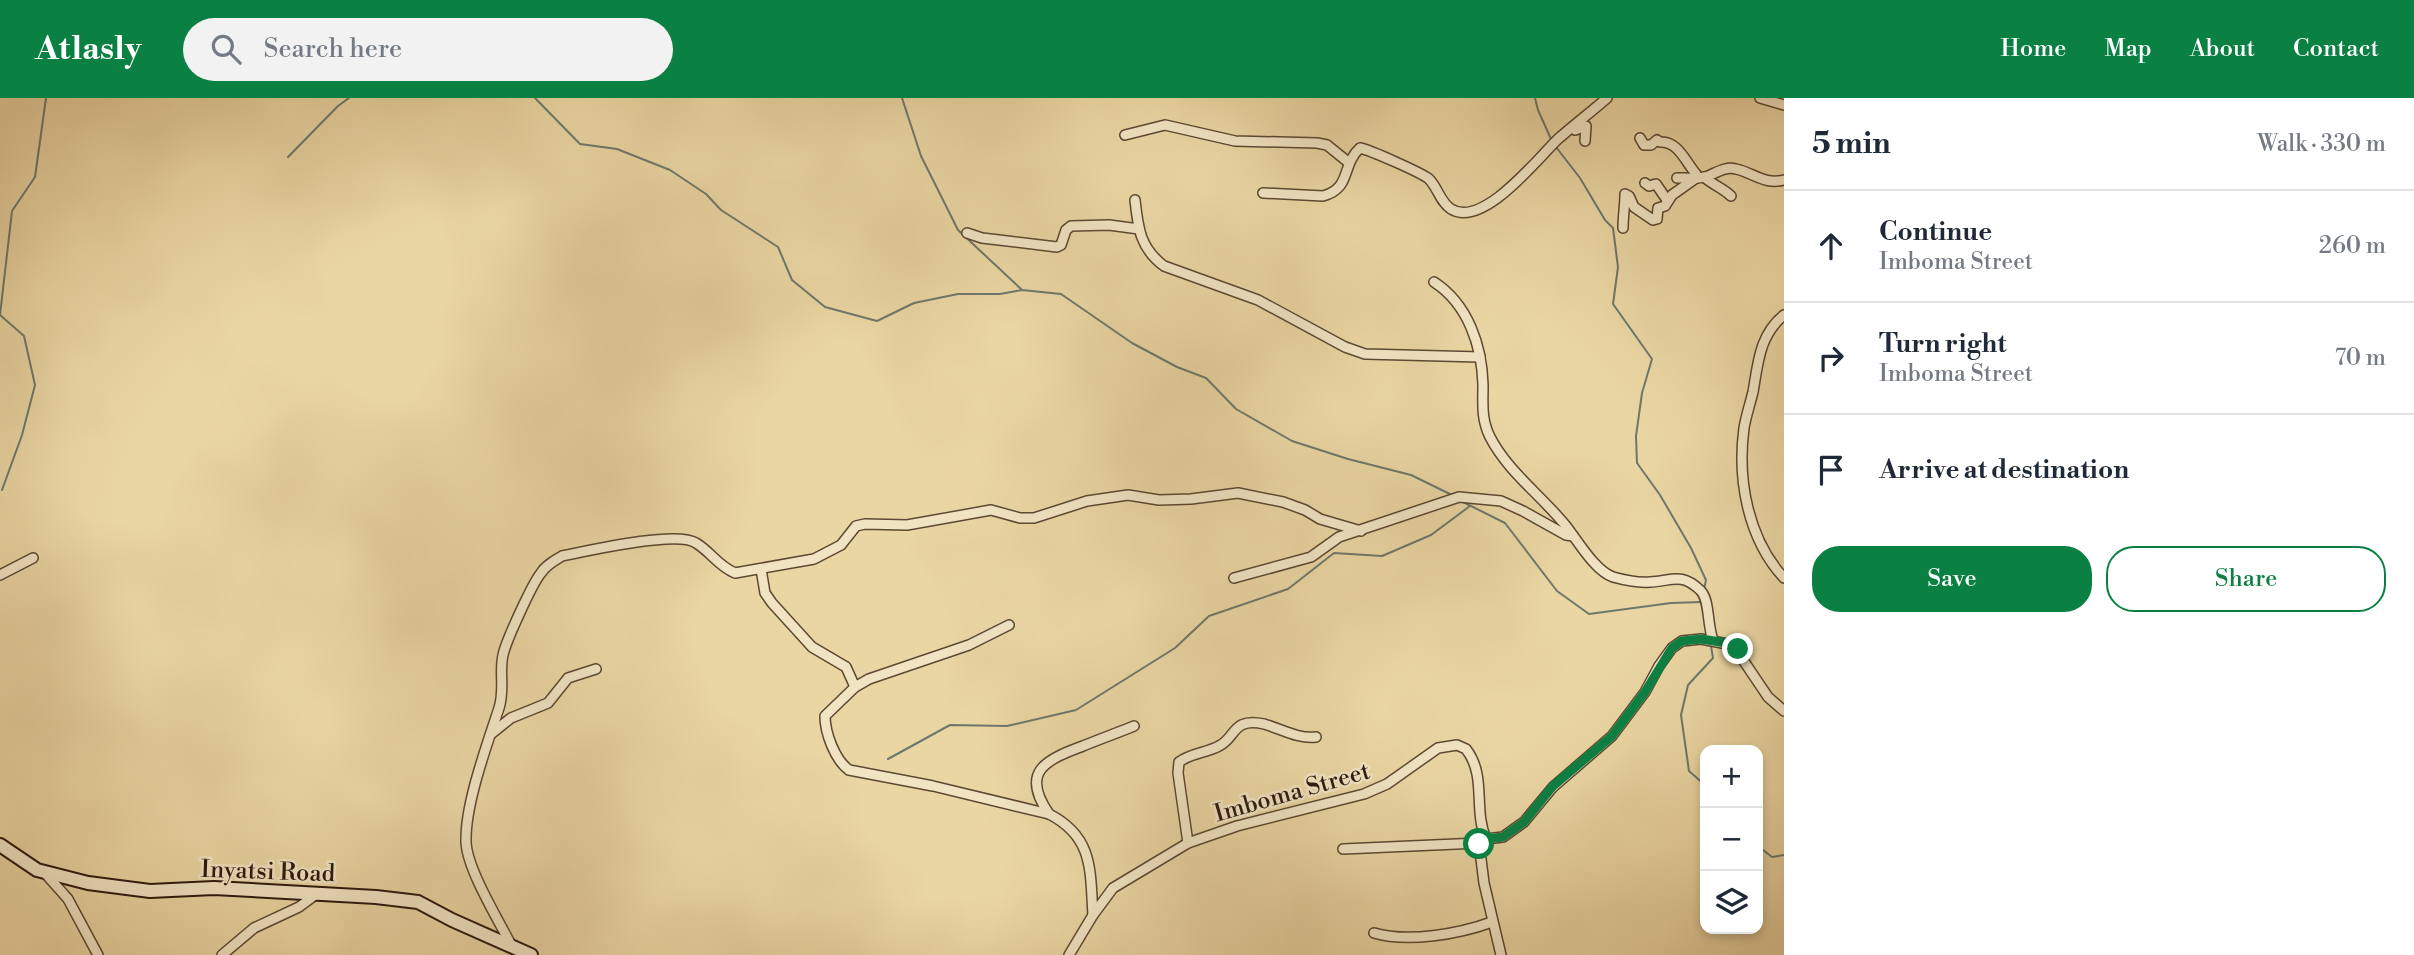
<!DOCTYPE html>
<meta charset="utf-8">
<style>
body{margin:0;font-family:"Libre Bodoni",serif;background:#f2f2f3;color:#1f2937}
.controls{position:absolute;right:21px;bottom:21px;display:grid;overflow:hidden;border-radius:14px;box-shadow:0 4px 10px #0003}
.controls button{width:63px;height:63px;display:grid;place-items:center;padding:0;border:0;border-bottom:2px solid #e0e1e3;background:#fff;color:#1f2937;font:35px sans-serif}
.stop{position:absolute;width:21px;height:21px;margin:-16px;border:5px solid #0b8043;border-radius:50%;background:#fff}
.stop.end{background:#0b8043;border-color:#fff;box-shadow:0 2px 7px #0008}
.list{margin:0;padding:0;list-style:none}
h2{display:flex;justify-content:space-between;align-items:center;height:91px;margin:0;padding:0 28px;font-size:30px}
h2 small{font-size:23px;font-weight:400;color:#747a83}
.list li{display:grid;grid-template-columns:46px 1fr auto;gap:21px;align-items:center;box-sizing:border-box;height:112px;padding:0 28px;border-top:2px solid #e0e1e3}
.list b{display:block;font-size:26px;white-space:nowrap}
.list p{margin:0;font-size:23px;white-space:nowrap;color:#747a83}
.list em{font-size:23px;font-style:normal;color:#747a83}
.actions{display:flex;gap:14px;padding:21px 28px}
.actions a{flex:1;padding:16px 0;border:2px solid #0b8043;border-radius:28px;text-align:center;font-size:24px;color:#0b8043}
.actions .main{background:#0b8043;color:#fff}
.icon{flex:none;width:38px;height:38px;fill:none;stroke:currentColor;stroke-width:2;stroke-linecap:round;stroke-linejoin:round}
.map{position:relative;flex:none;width:1784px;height:857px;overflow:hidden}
header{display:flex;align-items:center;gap:42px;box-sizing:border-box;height:98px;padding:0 35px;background:#0b8043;color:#fff}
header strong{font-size:33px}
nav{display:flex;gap:38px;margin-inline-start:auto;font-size:24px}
.search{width:490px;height:63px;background:#f2f2f3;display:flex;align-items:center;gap:18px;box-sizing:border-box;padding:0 24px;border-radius:38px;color:#747a83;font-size:26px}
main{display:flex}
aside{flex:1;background:#fff}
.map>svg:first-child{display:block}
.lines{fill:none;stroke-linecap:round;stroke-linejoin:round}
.stream{stroke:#6d786d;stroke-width:2}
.street-casing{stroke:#5c4833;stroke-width:12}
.secondary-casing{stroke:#2c190e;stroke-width:16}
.street{stroke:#f1e4c3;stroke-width:9}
.secondary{stroke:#f1e4c3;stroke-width:12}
.route{stroke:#0b8043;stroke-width:9}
.labels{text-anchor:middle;stroke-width:5;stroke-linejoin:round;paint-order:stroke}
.street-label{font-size:24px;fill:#2c190e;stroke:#f1e4c3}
</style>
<header>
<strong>Atlasly</strong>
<div class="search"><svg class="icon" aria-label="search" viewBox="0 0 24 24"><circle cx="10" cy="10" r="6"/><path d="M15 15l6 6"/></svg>Search here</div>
<nav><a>Home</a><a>Map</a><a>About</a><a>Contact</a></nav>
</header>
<main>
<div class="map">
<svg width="1784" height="857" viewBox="0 0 1784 857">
<rect width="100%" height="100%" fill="#ead6a3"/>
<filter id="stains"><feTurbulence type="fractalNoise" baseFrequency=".00286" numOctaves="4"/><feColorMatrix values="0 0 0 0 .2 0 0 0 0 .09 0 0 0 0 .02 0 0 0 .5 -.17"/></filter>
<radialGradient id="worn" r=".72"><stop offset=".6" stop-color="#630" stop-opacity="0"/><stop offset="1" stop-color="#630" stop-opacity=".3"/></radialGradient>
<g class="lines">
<!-- stream -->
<g class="stream">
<polyline points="535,0 580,46 617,51 670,72 706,96 721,112 778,149 792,182 825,209 877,223 914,205 958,196 1000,196 1022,192 1061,196 1132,245 1177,269 1206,280 1236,311 1292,343 1348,361 1411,377 1452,397"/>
<polyline points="902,0 921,58 958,132 1021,191"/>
<polyline points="1535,0 1538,12 1551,41"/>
<polyline points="1556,49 1580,80 1605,122 1613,130 1618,169 1613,206 1652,261 1642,295 1636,338 1637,365 1660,397 1691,450 1706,482 1704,491"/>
<polyline points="288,59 338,8 349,0"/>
<polyline points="2,392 22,337 35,287 24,238 0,217 12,113 35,79 46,0"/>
<polyline points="1463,404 1505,425 1557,493 1589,516 1671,505 1701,504"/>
<polyline points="1701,503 1704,515"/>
<polyline points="888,661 950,627 1007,628 1076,612 1175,550 1209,518 1288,491 1334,455 1382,458 1431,437 1470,408"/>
<polyline points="1705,687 1689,673 1681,617 1688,587 1713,560 1711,548"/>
<polyline points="1758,748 1772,759 1784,757"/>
</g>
<defs>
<g id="street">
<polyline points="1760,0 1784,7"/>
<polyline points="1575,32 1586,28 1585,43"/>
<polyline points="1125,37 1165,27 1235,43 1317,45 1327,47 1348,64"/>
<path d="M1704 79C1713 87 1723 90 1731 98"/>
<path d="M1677 80C1686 80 1696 81 1705 79 1715 76 1724 68 1736 71 1754 75 1764 87 1784 82"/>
<polyline points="1645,85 1649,88 1656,86 1667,102"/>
<path d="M1263 95 1323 98C1352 90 1341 67 1360 50 1370 52 1422 75 1429 81 1438 90 1440 104 1451 111 1483 131 1538 60 1558 41 1574 27 1591 14 1607 0"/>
<path d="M1135 102C1138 130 1140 150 1164 168L1258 202 1345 249 1365 256 1480 259"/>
<path d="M1623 130C1623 118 1625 108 1625 96L1629 98 1634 109 1653 122 1657 121 1658 110 1665 108 1672 97 1696 80V76C1685 63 1678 43 1660 44L1657 42 1651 47H1644L1640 40"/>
<polyline points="967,135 982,140 1057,149 1061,147 1066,132 1071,128 1109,127 1139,131"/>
<path d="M1434 184C1468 206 1482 248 1483 287 1483 305 1481 321 1490 339 1508 374 1542 398 1566 428 1578 443 1595 473 1613 479 1624 482 1639 485 1650 484 1672 483 1681 474 1700 492 1710 501 1707 527 1713 542"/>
<path d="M1784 217C1759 237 1758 266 1753 294 1750 306 1746 318 1744 330 1737 382 1748 441 1784 480"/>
<polyline points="761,471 765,495 772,505 812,549 846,569 855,589"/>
<polyline points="0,477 33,460"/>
<polyline points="1234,480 1311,459 1339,439 1459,399 1501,403 1523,413 1566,437 1573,438"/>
<path d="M1009 527 969 547 869 581 855 589 825 618C825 635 835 662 849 672L933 688 1049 716C1094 739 1090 773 1093 817"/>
<polyline points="491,636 511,620 548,605 568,580 596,571"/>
<path d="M1049 716C1020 674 1045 662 1083 648 1100 641 1117 635 1134 628"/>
<polyline points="1486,741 1503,739 1524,724 1553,689 1612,638 1645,594 1659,568 1672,550 1682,543 1701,541 1733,547 1768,599 1784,613"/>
<path d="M1188 745 1178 675 1179 664C1191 655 1206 655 1219 648 1236 640 1232 619 1264 626 1282 631 1297 641 1316 639"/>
<polyline points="1479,745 1484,785 1501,857"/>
<polyline points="1343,751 1479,745 1486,741"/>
<polyline points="44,774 68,801 98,857"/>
<path d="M1374 835C1408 845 1459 836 1492 824"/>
<path d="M511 847C498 821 467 771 466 744 465 706 487 647 499 610 505 592 499 574 503 557 506 543 532 486 541 475 546 467 554 463 562 458 587 453 677 432 696 445 711 454 718 468 735 475L814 461 841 447 856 428 865 426 907 427 991 412 1020 420H1034L1087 403 1128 397 1159 402 1191 401 1238 395 1283 404 1305 412 1320 421 1361 433"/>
<polyline points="222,857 254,830 299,809 318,795"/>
<path d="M1069 857 1093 817 1113 790 1188 745 1237 728 1364 696 1387 686 1438 650 1457 647 1466 651C1487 678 1473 711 1486 741"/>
</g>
<polyline id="secondary" points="0,747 37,772 88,785 150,793 214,790 376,799 418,804 452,822 531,857"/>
</defs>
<!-- street casing -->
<use href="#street" class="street-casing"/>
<!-- secondary casing -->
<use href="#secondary" class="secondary-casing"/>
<!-- street -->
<use href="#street" class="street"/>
<!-- secondary -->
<use href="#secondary" class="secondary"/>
</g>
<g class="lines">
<!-- route -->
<polyline class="route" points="1479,746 1486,741 1503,739 1524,724 1553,688 1612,638 1645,594 1672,550 1682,543 1701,541 1727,545 1738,551"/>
</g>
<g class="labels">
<!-- street labels -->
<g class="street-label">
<text transform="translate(1292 694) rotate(-16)" y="8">Imboma Street</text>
<text transform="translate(268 773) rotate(2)" y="8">Inyatsi Road</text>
</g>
</g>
<rect width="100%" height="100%" filter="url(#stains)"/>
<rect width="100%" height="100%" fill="url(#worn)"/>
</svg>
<div class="controls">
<button>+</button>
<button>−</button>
<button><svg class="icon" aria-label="layers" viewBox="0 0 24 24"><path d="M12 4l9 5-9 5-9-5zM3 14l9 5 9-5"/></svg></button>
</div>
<div class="stop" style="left:1479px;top:746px"></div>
<div class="stop end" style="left:1738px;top:551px"></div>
</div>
<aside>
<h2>5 min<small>Walk · 330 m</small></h2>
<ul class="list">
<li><svg class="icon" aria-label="ahead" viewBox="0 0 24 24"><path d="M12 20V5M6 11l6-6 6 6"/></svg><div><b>Continue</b><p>Imboma Street</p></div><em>260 m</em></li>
<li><svg class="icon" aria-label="right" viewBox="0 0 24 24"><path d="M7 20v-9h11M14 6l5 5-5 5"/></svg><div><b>Turn right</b><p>Imboma Street</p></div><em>70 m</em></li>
<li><svg class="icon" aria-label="arrive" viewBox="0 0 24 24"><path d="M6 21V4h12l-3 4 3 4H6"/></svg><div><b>Arrive at destination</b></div></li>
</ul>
<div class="actions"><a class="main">Save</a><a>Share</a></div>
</aside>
</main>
